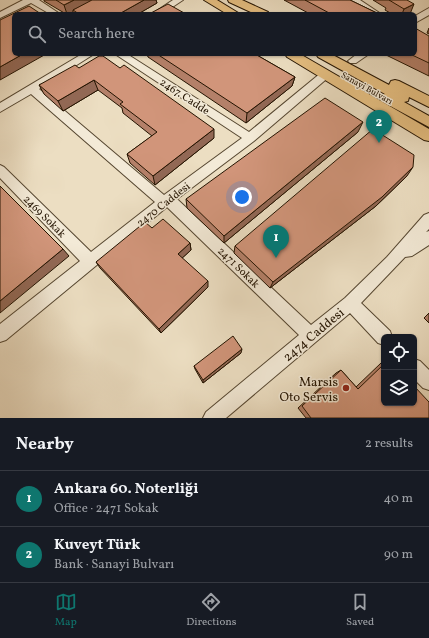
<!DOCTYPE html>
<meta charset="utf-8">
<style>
body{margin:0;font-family:Vollkorn,serif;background:#242831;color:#f1f3f6}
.controls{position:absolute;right:12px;bottom:12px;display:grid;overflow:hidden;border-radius:6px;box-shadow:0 1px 3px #0004}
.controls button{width:36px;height:36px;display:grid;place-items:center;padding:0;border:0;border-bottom:1px solid #363941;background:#171b24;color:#f1f3f6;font:20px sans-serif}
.you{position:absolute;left:242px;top:197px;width:14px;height:14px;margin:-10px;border:3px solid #fff;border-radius:50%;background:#1a73e8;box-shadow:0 0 0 6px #1a73e833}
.badge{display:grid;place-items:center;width:26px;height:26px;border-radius:50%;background:#0f766e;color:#fff;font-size:13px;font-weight:700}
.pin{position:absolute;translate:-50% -33px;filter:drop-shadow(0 1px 2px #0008)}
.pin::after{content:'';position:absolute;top:21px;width:14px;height:12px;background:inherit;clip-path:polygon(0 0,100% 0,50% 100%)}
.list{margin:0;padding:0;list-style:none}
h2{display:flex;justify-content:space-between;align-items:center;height:52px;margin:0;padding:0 16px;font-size:17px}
h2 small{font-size:13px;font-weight:400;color:#9ea1a6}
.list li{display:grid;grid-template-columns:26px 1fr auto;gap:12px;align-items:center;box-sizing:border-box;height:56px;padding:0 16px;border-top:1px solid #363941}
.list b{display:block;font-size:15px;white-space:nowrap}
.list p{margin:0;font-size:13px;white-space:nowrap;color:#9ea1a6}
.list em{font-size:13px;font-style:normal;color:#9ea1a6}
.icon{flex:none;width:22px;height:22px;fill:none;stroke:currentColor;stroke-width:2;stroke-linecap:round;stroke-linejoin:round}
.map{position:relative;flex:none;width:429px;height:418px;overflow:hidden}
.search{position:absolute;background:#171b24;box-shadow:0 1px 3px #0004;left:12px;right:12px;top:12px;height:44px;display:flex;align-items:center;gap:10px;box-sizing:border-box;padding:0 14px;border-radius:6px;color:#9ea1a6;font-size:15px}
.sheet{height:164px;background:#171b24}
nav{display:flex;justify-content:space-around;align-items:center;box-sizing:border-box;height:56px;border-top:1px solid #363941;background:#171b24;font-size:11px;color:#9ea1a6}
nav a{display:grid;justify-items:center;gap:2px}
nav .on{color:#0f766e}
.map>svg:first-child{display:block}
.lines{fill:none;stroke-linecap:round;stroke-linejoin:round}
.minor-casing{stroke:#554630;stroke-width:2}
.major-casing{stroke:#231300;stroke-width:2}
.minor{fill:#f3ead7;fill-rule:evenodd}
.major{fill:#e6bf81;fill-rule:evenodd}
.wall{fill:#b48069;stroke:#231300}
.shaded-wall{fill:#926855;stroke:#231300}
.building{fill:#d1957a;stroke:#231300}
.poi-dot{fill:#8f2418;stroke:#f3ead7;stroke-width:1.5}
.labels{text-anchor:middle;stroke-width:3;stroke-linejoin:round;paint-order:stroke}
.far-street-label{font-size:9px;fill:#231300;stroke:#f3ead7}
.street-label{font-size:11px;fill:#231300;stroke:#f3ead7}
.near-street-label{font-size:13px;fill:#231300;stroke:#f3ead7}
.near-poi-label{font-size:13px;fill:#231300;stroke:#f3ead7;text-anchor:end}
</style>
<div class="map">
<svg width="429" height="418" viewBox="0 0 429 418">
<rect width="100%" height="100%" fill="#ecdec2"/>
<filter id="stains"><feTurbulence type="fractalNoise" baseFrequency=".005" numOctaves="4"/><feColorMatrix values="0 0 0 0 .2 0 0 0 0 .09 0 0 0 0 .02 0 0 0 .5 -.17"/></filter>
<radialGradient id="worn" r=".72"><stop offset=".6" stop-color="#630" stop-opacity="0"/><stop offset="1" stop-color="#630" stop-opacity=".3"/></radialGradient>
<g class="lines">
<defs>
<g id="minor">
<polygon points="23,0 39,0 60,14 50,14 31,3 0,18 0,12"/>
<polygon points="173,0 183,0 162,14 152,14"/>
<polygon points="350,0 360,0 381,14 371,14"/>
<polygon points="429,8 429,15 415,23 415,16"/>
<polygon points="82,54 94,54 39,89 164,195 242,138 115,54 127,54 249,132 322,72 330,72 331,74 330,76 254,141 177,199 311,325 345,298 387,257 424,215 429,213 429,229 426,232 429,231 429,245 412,256 405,257 361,303 390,331 392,337 384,337 384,345 378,343 350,313 226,418 203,418 206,412 299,335 167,207 6,340 0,342 0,324 80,261 0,178 0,165 4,167 91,252 155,202 31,94 0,112 0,103"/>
<polygon points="357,54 369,54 356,63 350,63 348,61"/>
<polygon points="414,359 420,361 429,370 429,390 423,388 414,379"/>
</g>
<g id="major">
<polygon points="204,0 217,0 240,14 227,14"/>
<polygon points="228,0 242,0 268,12 269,14 255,14 229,2"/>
<polygon points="285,54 300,54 429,129 429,141 424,140 287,57"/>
<polygon points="316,54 331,54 389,85 391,81 395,80 399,81 429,96 429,107 409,97 408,101 404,102 429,116 429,127 381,101 379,98 381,95 385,94 318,57"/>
</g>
</defs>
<!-- minor casing -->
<use href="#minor" class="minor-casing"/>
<!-- major casing -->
<use href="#major" class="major-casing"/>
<!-- minor -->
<use href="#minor" class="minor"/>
<!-- major -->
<use href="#major" class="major"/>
</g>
<!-- wall -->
<g class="wall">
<polygon points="44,0 156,0 157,3 138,14 74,14 73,12 69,14 66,14 44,1"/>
<polygon points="284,0 350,0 379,14 310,14"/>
<polygon points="373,0 407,0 410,14 392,14 385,10 386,8"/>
<polygon points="429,28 429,34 427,33"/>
<polygon points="429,36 429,76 384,54 415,54"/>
<polygon points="147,54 255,54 295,77 292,86 246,123 148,57"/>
<polygon points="79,68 214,138 155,185 130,163 127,154 152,136 123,113 122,108 98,90 63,111 44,94 39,85"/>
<polygon points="358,132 224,243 187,208 186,199"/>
<polygon points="407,176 376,206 270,288 234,253 235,246"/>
<polygon points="152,228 190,243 191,250 182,258 208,287 161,333 100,268 96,262"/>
<polygon points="429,313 429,323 424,318"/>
<polygon points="241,353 203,383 195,369 194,366"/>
<polygon points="384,362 384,403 429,418 306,418 298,408 336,373 341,370 356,387 381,363"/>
</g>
<!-- shaded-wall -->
<g class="shaded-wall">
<polygon points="74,0 96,0 73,10 73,12 69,14 67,14 64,5"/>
<polygon points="144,0 156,0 157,3 138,14 119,14"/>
<polygon points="414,4 410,14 402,14 404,9"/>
<polygon points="23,54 46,54 0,80 0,67"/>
<polygon points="295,77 292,86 246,123 247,113"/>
<polygon points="94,80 98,90 63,111 58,101"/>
<polygon points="363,122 358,132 224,243 224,236"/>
<polygon points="214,129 214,138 155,185 153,176"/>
<polygon points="413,167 407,176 376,206 270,288 273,282"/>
<polygon points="190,243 191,250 179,261 178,254"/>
<polygon points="63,249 69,256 0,313 0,301"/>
<polygon points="208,281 208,287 161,333 159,329"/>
<polygon points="242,349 241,353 203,383 203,380"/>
</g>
<!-- building -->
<g class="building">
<polygon points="56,0 74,0 64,5"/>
<polygon points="92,0 144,0 119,14 79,14 73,10"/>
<polygon points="305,0 350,0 379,14 331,14"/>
<polygon points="389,0 407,0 414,4 404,9"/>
<polygon points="168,4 186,14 149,14"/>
<polygon points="29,6 41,14 14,14 14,54 23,54 0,67 0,20"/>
<polygon points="415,28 429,36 429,63 410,54 415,54"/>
<polygon points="157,54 255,54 295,77 247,113"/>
<polygon points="99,56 103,56 120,68 124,65 214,129 153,176 127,154 157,132 120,104 123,102 94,80 58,101 39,85 75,65 79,68"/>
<polygon points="325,98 363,122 224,236 186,199"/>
<polygon points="373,129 414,155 413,167 382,197 273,282 235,246"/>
<polygon points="0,186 63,249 0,301"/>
<polygon points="163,219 190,243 178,254 208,281 159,329 96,262 145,222 152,228"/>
<polygon points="233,336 242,349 203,380 194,366"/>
<polygon points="384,364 384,403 414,403 414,386 429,402 429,418 311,418 302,406 341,370 358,389"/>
</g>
<!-- markers -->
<circle class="poi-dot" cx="346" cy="388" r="4"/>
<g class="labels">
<!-- far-street labels -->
<g class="far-street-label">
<text transform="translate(367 88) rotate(29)" y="3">Sanayi Bulvarı</text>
</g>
<!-- street labels -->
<g class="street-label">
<text transform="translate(185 96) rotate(33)" y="4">2467. Cadde</text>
<text transform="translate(163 204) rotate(-38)" y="4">2470 Caddesi</text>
<text transform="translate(45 216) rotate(45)" y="4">2469 Sokak</text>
<text transform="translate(239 267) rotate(44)" y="4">2471 Sokak</text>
</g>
<!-- near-street labels -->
<g class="near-street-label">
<text transform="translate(313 334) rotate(-40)" y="5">2474 Caddesi</text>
</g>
<!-- near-poi labels -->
<g class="near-poi-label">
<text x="338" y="386">Marsis<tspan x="338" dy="15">Oto Servis</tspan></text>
</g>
</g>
<rect width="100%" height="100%" filter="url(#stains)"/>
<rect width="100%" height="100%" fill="url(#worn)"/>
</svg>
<div class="controls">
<button><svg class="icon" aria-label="locate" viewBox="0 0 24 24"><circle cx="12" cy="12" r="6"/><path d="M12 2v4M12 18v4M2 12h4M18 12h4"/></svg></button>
<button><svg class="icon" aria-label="layers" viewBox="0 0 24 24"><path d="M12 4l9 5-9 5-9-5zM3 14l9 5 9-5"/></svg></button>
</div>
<div class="you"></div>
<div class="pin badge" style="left:276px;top:258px">1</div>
<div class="pin badge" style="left:379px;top:143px">2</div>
<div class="search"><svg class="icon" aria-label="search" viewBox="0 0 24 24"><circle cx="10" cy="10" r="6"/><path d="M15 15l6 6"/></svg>Search here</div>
</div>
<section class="sheet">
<h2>Nearby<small>2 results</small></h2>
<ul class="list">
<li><span class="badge">1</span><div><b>Ankara 60. Noterliği</b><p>Office · 2471 Sokak</p></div><em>40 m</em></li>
<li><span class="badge">2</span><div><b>Kuveyt Türk</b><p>Bank · Sanayi Bulvarı</p></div><em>90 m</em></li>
</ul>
</section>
<nav>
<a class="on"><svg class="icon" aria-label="map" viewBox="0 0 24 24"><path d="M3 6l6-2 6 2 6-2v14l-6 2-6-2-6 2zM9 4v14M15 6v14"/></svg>Map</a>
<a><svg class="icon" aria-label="directions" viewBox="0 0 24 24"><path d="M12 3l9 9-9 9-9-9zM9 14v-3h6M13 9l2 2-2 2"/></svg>Directions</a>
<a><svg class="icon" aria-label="saved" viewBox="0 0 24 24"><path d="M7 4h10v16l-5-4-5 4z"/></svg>Saved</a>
</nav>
